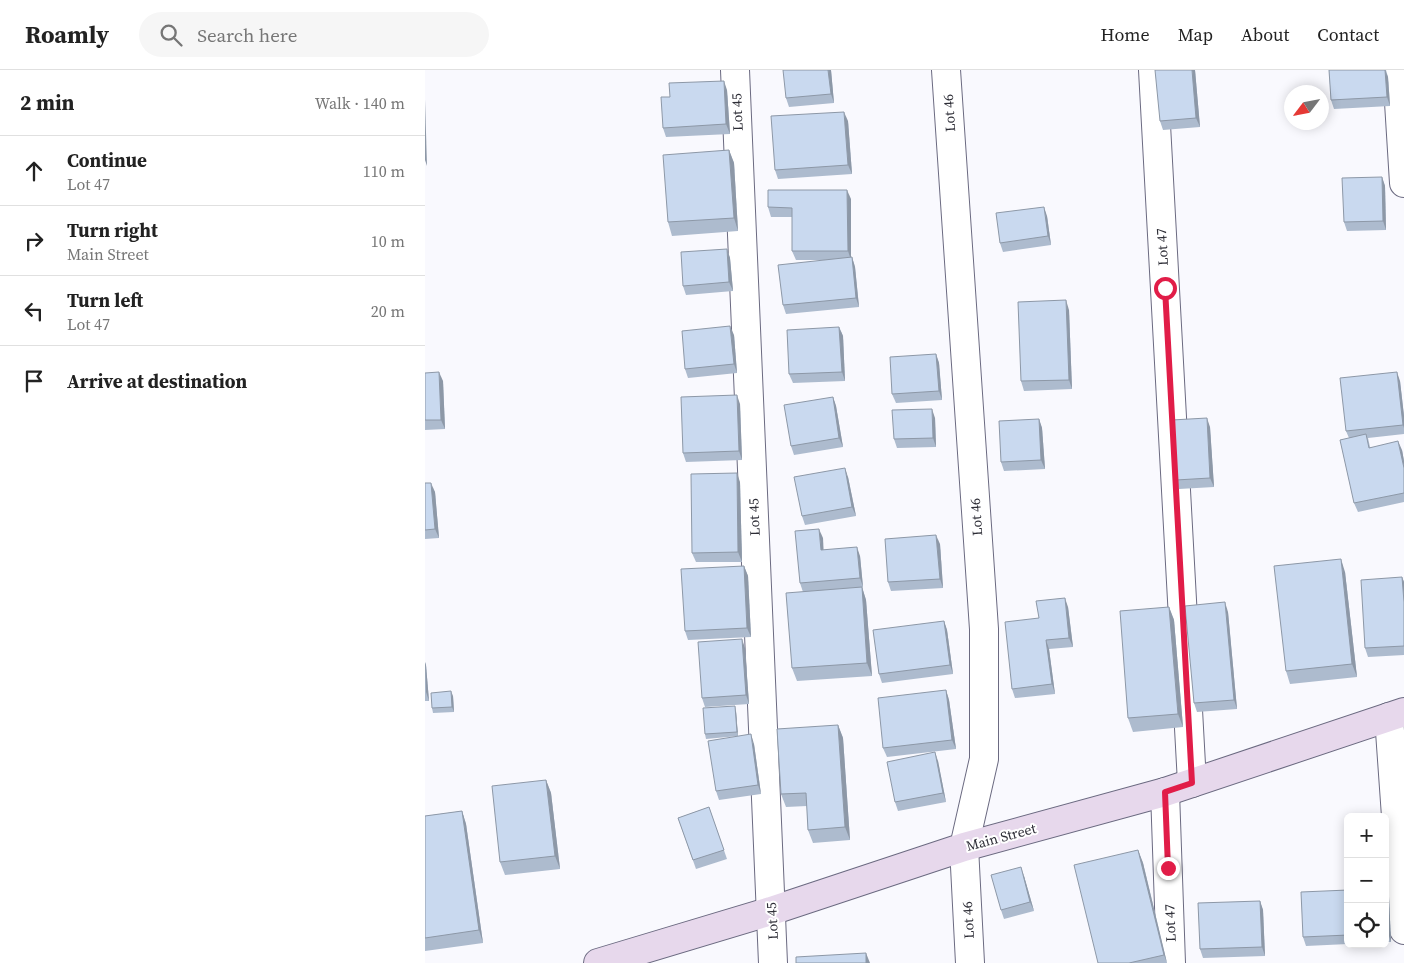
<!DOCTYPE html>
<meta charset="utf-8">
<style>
body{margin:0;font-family:"Source Serif 4",serif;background:#f6f6f6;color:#222}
.controls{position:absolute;right:15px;bottom:15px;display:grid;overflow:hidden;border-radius:8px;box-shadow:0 2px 12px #0003}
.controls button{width:45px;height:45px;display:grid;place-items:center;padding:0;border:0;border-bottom:1px solid #e0e0e0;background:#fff;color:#222;font:25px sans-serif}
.compass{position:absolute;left:859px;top:15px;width:45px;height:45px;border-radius:50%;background:#fff;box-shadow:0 2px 12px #0003;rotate:238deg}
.stop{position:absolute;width:15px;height:15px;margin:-11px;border:4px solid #e11d48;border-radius:50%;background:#fff}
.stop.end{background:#e11d48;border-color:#fff;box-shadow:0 1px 5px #0008}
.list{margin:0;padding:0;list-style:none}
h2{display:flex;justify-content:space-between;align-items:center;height:65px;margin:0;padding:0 20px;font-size:21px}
h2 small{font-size:16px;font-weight:400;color:#767676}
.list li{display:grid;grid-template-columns:32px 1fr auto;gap:15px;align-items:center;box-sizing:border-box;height:70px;padding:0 20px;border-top:1px solid #e0e0e0}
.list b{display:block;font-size:19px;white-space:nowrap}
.list p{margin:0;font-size:16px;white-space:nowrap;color:#767676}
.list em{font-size:16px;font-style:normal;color:#767676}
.icon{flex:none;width:28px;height:28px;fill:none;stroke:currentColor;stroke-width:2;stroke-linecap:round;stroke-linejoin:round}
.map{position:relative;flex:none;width:979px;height:893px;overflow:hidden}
header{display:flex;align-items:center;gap:30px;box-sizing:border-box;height:70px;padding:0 25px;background:#fff;border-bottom:1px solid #e0e0e0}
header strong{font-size:24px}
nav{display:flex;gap:28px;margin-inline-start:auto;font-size:18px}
.search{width:350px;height:45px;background:#f6f6f6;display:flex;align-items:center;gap:12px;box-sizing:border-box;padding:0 18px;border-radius:28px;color:#767676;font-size:19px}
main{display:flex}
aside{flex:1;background:#fff}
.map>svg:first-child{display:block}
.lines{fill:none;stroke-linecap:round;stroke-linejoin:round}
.street-casing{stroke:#6b6a81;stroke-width:30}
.secondary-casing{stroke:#6b6a81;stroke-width:30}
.street{stroke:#fff;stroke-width:28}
.secondary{stroke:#e7d8ec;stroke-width:28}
.wall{fill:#adbbce}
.shaded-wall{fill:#8d98a7}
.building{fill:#c9d9ef;stroke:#8d98a7}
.route{stroke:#e11d48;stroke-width:6}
.labels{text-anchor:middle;stroke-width:4;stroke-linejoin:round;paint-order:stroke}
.street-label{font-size:14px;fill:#2d2d36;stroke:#fff}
</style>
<header>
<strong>Roamly</strong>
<div class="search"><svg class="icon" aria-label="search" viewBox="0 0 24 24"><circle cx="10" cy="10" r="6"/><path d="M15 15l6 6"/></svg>Search here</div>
<nav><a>Home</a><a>Map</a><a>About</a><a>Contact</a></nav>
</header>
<main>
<aside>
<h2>2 min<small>Walk · 140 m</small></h2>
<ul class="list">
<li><svg class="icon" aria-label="ahead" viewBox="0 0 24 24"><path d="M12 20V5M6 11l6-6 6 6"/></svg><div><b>Continue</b><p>Lot 47</p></div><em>110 m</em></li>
<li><svg class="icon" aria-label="right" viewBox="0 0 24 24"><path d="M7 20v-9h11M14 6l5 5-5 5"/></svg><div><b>Turn right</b><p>Main Street</p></div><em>10 m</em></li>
<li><svg class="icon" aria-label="left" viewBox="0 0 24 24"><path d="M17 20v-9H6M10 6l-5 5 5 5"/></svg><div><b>Turn left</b><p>Lot 47</p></div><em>20 m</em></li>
<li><svg class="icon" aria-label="arrive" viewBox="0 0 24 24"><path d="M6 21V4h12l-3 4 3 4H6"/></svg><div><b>Arrive at destination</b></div></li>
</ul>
</aside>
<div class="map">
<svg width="979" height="893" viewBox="0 0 979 893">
<rect width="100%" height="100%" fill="#f9f9fe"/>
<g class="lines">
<defs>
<g id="street">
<polyline points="310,0 348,893"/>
<polyline points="521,0 559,559 559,689 539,777 545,893"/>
<polyline points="728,0 767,713"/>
<polyline points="972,0 979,113"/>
<polyline points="964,647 979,860"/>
<polyline points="740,722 746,893"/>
</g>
<polyline id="secondary" points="173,893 346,841 539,777 740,722 979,642"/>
</defs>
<!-- street casing -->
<use href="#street" class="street-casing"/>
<!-- secondary casing -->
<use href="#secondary" class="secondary-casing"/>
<!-- street -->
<use href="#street" class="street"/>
<!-- secondary -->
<use href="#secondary" class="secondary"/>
</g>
<!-- wall -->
<g class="wall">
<polygon points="406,0 409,33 364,37 361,28"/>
<polygon points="770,0 775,57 738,60 735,51"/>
<polygon points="904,0 961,0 963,7 965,36 909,39 906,30"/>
<polygon points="302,20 305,64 241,67 238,58 245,27"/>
<polygon points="423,51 427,104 353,109 350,100"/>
<polygon points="304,80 309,93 313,161 247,166 243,152"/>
<polygon points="957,107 960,116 961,160 922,161 919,152"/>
<polygon points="426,129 426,188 427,187 430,197 434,237 361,244 358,235 401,190 371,190 367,181 367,147 346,147 343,137"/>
<polygon points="622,146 626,175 578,182 575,173"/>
<polygon points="302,179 305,188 308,221 261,225 258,216"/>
<polygon points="644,240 647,319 599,321 596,311"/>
<polygon points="414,257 418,266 420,311 368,313 364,304"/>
<polygon points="309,265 312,303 263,308 260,299"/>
<polygon points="511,284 514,293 517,330 471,333 467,324"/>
<polygon points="0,303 18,311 20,359 0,360"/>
<polygon points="975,311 979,346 979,364 943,368 945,377 977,380 979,391 979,432 933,442 929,433 924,368 921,361"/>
<polygon points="408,327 411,336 418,377 369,385 366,376"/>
<polygon points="315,334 317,390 261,392 258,383"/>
<polygon points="510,348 511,377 472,378 469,369"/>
<polygon points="614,349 617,358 620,399 579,401 576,392"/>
<polygon points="785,357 789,417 754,419 751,410"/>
<polygon points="423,407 431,446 380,455 377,446"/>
<polygon points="315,412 317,492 271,492 267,483"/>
<polygon points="0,413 10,422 14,468 0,469"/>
<polygon points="398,468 398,480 435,486 438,517 437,517 441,530 447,606 372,611 367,598 378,522 375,513"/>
<polygon points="515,474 518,518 466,521 463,512"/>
<polygon points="319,496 323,506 326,567 263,570 260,561"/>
<polygon points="920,502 932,607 865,614 861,601"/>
<polygon points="977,507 979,512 979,585 943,587 940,578"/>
<polygon points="643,537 648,577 624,579 630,624 590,628 587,619 614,548"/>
<polygon points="744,537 749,550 758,657 708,662 703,648"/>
<polygon points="803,542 812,639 772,642 769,633"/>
<polygon points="519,551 522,560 528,604 457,613 454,604"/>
<polygon points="320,578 324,634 280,637 277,628"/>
<polygon points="0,592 1,595 4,631 0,631"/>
<polygon points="521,620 524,630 531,679 462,687 458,678"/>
<polygon points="28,626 29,642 8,643 7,638"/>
<polygon points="311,641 313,666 329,674 336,724 294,730 291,721 313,666 281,669 280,664"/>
<polygon points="413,655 418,668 425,770 388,773 383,760 382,736 361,737 356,724"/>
<polygon points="513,691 521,732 473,741 470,732"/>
<polygon points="121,710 126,723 135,799 80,805 75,792"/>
<polygon points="284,737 302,789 271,799 253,748"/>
<polygon points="37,741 41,754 58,873 0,881 0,746"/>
<polygon points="713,780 718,793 742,893 673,893"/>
<polygon points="599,806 609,841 579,849 576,840"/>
<polygon points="960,818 964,827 966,872 960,872"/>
<polygon points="923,820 923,874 881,876 878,867"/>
<polygon points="835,831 838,840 840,886 778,888 775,879"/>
</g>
<!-- shaded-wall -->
<g class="shaded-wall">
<polygon points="403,0 406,0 409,33 406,24"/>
<polygon points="767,0 770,0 775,57 771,48"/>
<polygon points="960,0 963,7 965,36 962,27"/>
<polygon points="299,11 302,20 305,64 301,54"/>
<polygon points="0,29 2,96 0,90"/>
<polygon points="419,42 423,51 427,104 423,95"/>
<polygon points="304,80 309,93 313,161 309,148"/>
<polygon points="957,107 960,116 961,160 958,151"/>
<polygon points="422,120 426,129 426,190 423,181"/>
<polygon points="619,137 622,146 626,175 623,166"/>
<polygon points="302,179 305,188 308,221 304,212"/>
<polygon points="427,187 430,197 434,237 431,228"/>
<polygon points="641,230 644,240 647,319 644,310"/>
<polygon points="305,256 309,265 312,303 309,294"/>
<polygon points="414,257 418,266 420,311 417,302"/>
<polygon points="511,284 514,293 517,330 514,321"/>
<polygon points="14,302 18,311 20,359 16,350"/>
<polygon points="972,302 975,311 979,346 979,358 978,355"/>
<polygon points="312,325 315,334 317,390 314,381"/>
<polygon points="408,327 411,336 418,377 414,368"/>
<polygon points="507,339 510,348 511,377 508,368"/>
<polygon points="782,348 785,357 789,417 785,408"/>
<polygon points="614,349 617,358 620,399 616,390"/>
<polygon points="973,371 977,380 979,391 979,398"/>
<polygon points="420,398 423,407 431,446 427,437"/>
<polygon points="312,403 315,412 317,492 313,482"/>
<polygon points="6,413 10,422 14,468 10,459"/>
<polygon points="394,459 398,468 399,489 396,480"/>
<polygon points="511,465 515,474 518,518 515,509"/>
<polygon points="432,477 435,486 438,517 435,508"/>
<polygon points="916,489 920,502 932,607 927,594"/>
<polygon points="319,496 323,506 326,567 322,558"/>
<polygon points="977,507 979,512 979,532"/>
<polygon points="437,517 441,530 447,606 442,593"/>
<polygon points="640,528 643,537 648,577 644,568"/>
<polygon points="800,532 803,542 812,639 809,630"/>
<polygon points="744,537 749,550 758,657 753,644"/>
<polygon points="519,551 522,560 528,604 525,595"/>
<polygon points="317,569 320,578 324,634 321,625"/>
<polygon points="621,570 624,579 630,624 627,614"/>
<polygon points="0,592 1,595 4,631 1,622"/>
<polygon points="521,620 524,630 531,679 527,670"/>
<polygon points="26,621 28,626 29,642 27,637"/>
<polygon points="310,636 311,641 313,666 312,662"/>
<polygon points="413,655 418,668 425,770 420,757"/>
<polygon points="326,664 329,674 336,724 333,715"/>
<polygon points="510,682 513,691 521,732 518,723"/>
<polygon points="121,710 126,723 135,799 130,786"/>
<polygon points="37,741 41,754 58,873 54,860"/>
<polygon points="713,780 718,793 742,893 739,885"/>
<polygon points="596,797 599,806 609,841 605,832"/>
<polygon points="960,818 964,827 966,872 963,863"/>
<polygon points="835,831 838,840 840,886 837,877"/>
<polygon points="441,883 445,893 441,893"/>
</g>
<!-- building -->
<g class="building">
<polygon points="358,0 403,0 406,24 361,28"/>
<polygon points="730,0 767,0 771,48 735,51"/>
<polygon points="904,0 960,0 962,27 906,30"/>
<polygon points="299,11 301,54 238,58 236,27 245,27 244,13"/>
<polygon points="419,42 423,95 350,100 346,46"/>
<polygon points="304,80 309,148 243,152 238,85"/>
<polygon points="957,107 958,151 919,152 917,108"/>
<polygon points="343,120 422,120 423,181 367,181 367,138 343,137"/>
<polygon points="619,137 623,166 575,173 571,143"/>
<polygon points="302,179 304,212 258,216 256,182"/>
<polygon points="427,187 431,228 358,235 353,195"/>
<polygon points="641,230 644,310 596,311 593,232"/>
<polygon points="305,256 309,294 260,299 257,261"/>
<polygon points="414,257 417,302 364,304 362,260"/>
<polygon points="511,284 514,321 467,324 465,287"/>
<polygon points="14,302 16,350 0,350 0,303"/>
<polygon points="972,302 978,355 921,361 915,308"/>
<polygon points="312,325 314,381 258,383 256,327"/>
<polygon points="408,327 414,368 366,376 359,335"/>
<polygon points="507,339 508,368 469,369 467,340"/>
<polygon points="782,348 785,408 751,410 747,350"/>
<polygon points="614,349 616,390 576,392 574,351"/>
<polygon points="941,364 944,378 973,371 979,398 979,423 929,433 915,370"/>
<polygon points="420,398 427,437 377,446 369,407"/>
<polygon points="312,403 313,482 267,483 266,404"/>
<polygon points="0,413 6,413 10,459 0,460"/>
<polygon points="394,459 396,480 432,477 435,508 375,513 370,461"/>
<polygon points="511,465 515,509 463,512 460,469"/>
<polygon points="916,489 927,594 861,601 849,496"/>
<polygon points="319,496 322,558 260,561 256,499"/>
<polygon points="977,507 979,532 979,576 940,578 936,510"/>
<polygon points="437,517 442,593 367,598 361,523"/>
<polygon points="640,528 644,568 621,570 627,614 587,619 580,552 614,548 611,531"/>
<polygon points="800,532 809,630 769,633 760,536"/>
<polygon points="744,537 753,644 703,648 695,541"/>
<polygon points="519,551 525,595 454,604 448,560"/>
<polygon points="317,569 321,625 277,628 273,572"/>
<polygon points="521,620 527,670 458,678 453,628"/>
<polygon points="26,621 27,637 7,638 6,623"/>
<polygon points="310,636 312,662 280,664 278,638"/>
<polygon points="413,655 420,757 383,760 381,723 356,724 352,659"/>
<polygon points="326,664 333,715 291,721 283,671"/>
<polygon points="510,682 518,723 470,732 462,692"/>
<polygon points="121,710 130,786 75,792 67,716"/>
<polygon points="284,737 299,780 268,790 253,748"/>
<polygon points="37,741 54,860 0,868 0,746"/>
<polygon points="713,780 739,885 704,893 673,893 649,795"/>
<polygon points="596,797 605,832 576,840 566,805"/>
<polygon points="960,818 963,863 960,863"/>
<polygon points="923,820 923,865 878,867 876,822"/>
<polygon points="835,831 837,877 775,879 773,833"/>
<polygon points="441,883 441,893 371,893 371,887"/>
</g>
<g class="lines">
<!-- route -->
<polyline class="route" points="740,218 767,713 740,722 743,798"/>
</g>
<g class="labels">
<!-- street labels -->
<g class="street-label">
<text transform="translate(312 42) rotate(-92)" y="5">Lot 45</text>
<text transform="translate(524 43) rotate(-94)" y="5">Lot 46</text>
<text transform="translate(737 177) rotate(-93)" y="5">Lot 47</text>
<text transform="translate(329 447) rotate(-92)" y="5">Lot 45</text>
<text transform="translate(551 447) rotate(-94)" y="5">Lot 46</text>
<text transform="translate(576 767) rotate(-15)" y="5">Main Street</text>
<text transform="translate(543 850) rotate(-93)" y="5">Lot 46</text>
<text transform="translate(347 851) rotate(-93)" y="5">Lot 45</text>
<text transform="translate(745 853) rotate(-92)" y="5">Lot 47</text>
</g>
</g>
</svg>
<div class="controls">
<button>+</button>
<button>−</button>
<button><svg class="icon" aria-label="locate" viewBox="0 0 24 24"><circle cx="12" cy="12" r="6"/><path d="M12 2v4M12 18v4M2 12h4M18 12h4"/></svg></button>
</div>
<svg class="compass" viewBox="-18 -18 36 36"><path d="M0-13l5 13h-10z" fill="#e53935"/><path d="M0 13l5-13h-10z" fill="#767676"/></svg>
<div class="stop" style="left:740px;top:218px"></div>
<div class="stop end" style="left:743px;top:798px"></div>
</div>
</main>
